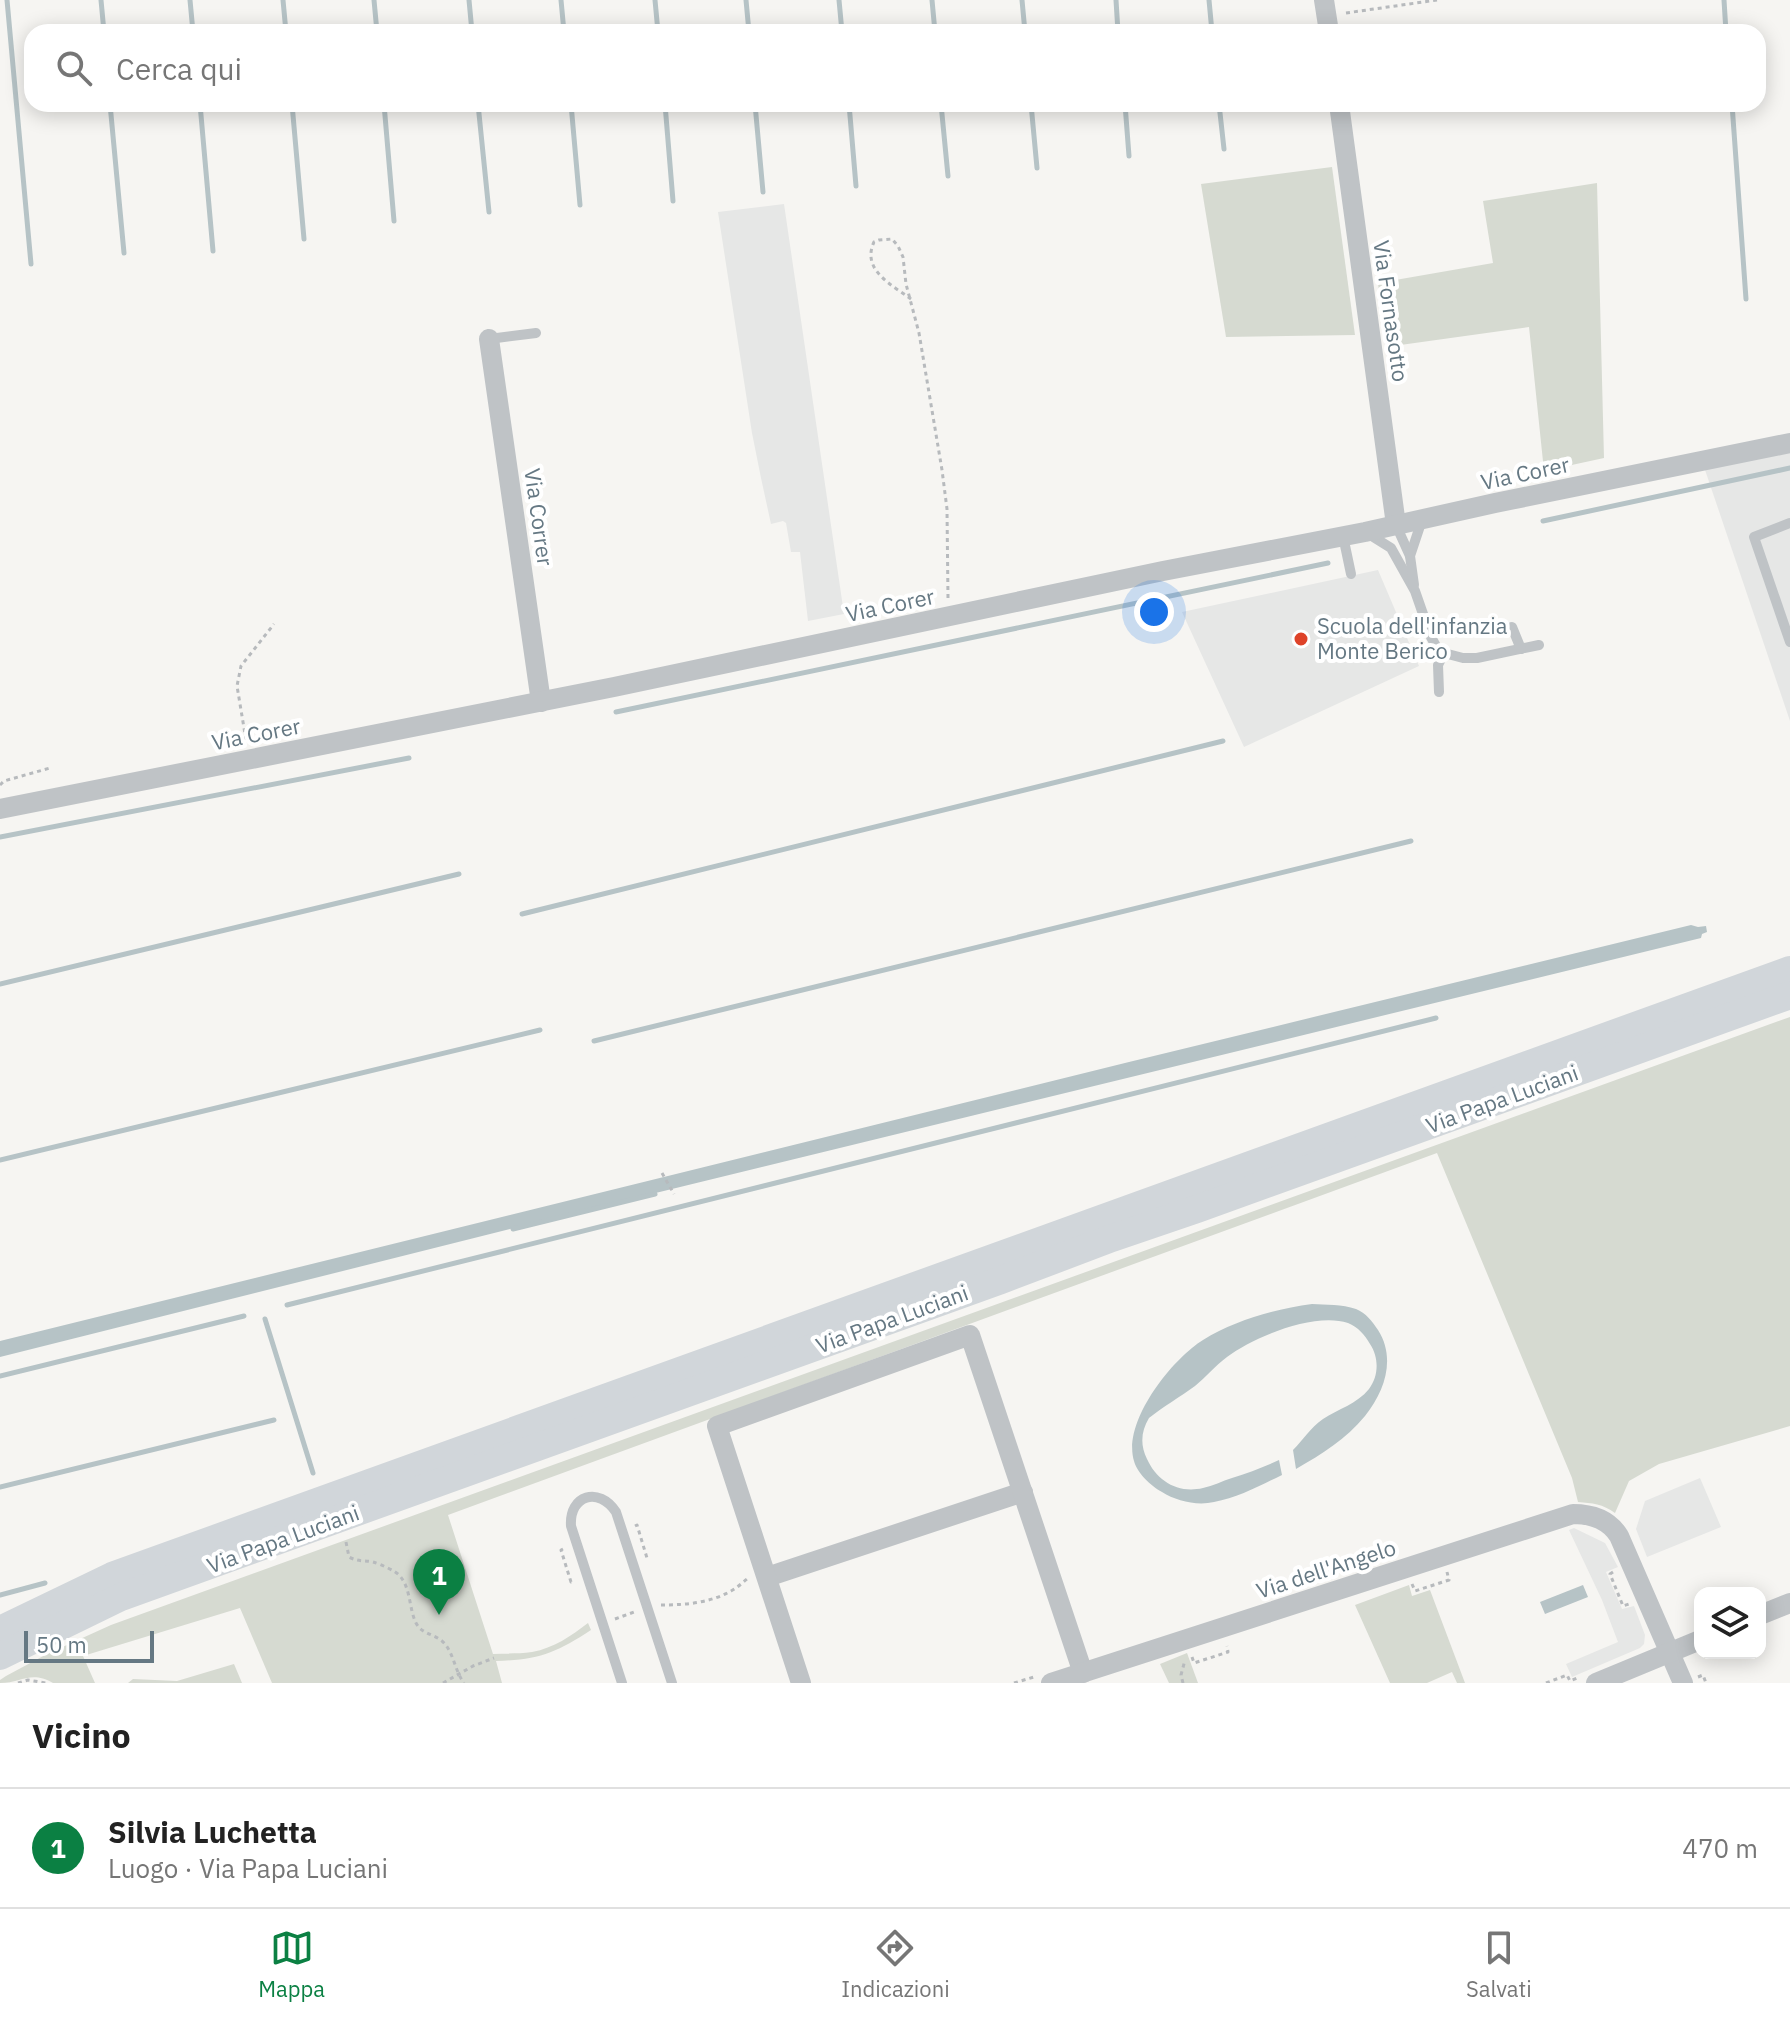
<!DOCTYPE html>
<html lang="it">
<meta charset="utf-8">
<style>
body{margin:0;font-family:"IBM Plex Sans",sans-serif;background:#f2f2f2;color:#222}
.controls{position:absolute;right:24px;bottom:24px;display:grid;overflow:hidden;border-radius:16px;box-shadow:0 4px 20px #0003}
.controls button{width:72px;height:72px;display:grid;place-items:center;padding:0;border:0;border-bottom:2px solid #e0e0e0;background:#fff;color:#222;font:40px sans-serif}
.scale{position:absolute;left:24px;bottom:20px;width:130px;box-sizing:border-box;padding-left:8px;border:4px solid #657883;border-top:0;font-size:22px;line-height:28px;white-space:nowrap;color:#657883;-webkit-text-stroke:6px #fff;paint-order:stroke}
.you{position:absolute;left:1154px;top:612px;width:28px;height:28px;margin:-20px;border:6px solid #fff;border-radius:50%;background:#1a73e8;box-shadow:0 0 0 12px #1a73e833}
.badge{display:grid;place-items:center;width:52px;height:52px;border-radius:50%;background:#0b8043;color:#fff;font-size:26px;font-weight:700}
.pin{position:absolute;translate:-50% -66px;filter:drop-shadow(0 2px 4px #0008)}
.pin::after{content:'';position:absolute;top:42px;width:28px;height:24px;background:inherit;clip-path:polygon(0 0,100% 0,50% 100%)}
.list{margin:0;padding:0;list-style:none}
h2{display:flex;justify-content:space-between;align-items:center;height:104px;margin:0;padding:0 32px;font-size:34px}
h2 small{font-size:26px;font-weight:400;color:#767676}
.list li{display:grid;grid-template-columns:52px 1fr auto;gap:24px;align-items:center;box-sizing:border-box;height:120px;padding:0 32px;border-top:2px solid #e0e0e0}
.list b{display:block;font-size:30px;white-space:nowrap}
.list p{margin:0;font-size:26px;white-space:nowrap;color:#767676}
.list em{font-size:26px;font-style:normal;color:#767676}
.icon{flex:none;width:44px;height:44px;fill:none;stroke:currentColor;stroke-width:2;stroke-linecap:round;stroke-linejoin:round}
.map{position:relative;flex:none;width:1790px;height:1683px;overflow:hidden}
.search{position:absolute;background:#fff;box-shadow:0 4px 20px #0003;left:24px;right:24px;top:24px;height:88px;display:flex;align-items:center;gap:20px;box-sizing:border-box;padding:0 28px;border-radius:24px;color:#767676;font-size:30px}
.sheet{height:224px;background:#fff}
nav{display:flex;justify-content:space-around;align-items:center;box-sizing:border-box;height:112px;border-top:2px solid #e0e0e0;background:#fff;font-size:22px;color:#767676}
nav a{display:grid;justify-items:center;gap:4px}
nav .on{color:#0b8043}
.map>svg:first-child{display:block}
.built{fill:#e6e7e6}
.green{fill:#d6dad1}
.water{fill:#b6c3c6}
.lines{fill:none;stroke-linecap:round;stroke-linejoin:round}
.stream{stroke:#b6c3c6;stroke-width:5}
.path{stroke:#b7babd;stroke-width:3;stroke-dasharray:4 4;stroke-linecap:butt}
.service{stroke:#bfc3c6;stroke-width:10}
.minor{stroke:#bfc3c6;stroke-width:20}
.secondary{stroke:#d1d6da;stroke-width:28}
.poi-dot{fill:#de4329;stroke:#fff;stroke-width:3}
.labels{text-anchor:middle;stroke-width:8;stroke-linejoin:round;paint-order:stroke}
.street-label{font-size:22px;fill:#657883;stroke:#fff}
.poi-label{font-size:22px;fill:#657883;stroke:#fff;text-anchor:start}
</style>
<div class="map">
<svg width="1790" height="1683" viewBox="0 0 1790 1683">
<rect width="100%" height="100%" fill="#f6f5f2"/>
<!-- built -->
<g class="built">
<polygon points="784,204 844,614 808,621 800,552 791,552 786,523 783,521 771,524 761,478 752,433 718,212"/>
<polygon points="1790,443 1790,721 1702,461"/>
<polygon points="1378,570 1419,666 1244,747 1182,612"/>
<polygon points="1700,1478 1721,1527 1647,1557 1636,1529 1645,1501"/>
<polygon points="1574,1528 1605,1543 1618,1567 1606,1572 1622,1609 1634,1606 1645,1635 1644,1644 1640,1648 1572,1677 1566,1664 1618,1642 1602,1600 1569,1530"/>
</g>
<!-- green -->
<g class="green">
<polygon points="1332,167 1355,335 1226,337 1201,184"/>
<polygon points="1597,183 1604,458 1544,471 1529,327 1386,347 1378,283 1493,263 1483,201"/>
<path d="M1790 1017V1426L1659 1464 1629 1481 1615 1513C1603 1504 1592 1503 1578 1502L1572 1478 1437 1153 448 1515 493 1654C506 1653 519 1654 532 1652 554 1648 571 1636 588 1623L591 1630C556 1653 538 1660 496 1661L502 1683H272L240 1608 83 1656 95 1683H53C31 1670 21 1683 0 1683V1680L6 1676 47 1654 111 1625Z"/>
<polygon points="1409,1585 1412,1596 1430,1590 1465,1683 1457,1683 1452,1672 1427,1683 1390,1683 1355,1605"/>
<polygon points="1187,1653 1198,1683 1169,1683 1160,1664"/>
<polygon points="234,1664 242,1683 128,1683 133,1679 177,1681"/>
</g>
<!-- water -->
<g class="water">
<polygon points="1691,925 1698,927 1706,926 1707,932 1702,934 1701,938 586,1210 0,1357 0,1341 1129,1062"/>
<path d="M1312 1304C1326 1305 1342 1304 1356 1309 1366 1313 1372 1321 1378 1330 1396 1358 1385 1391 1365 1416 1346 1439 1322 1454 1296 1469L1293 1450C1303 1440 1310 1428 1323 1419 1338 1409 1357 1404 1369 1389 1379 1376 1379 1357 1370 1344 1365 1335 1358 1327 1348 1323 1314 1312 1254 1337 1227 1357 1215 1366 1206 1377 1195 1386 1180 1397 1164 1406 1149 1418 1141 1431 1140 1445 1147 1459 1157 1481 1178 1494 1203 1488 1213 1486 1222 1481 1232 1478 1248 1473 1264 1467 1279 1460L1282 1475C1261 1485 1238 1498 1214 1502 1197 1506 1176 1501 1162 1492 1151 1486 1137 1473 1134 1461 1122 1422 1172 1359 1203 1340 1235 1320 1275 1309 1312 1304Z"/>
<polygon points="1583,1585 1588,1597 1545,1614 1540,1602"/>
</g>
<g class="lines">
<!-- stream -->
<g class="stream">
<polyline points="7,0 31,264"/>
<polyline points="101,0 104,32"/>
<polyline points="190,0 193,32"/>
<polyline points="283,0 286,32"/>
<polyline points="374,0 377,32"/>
<polyline points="469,0 472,32"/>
<polyline points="561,0 564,32"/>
<polyline points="655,0 658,32"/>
<polyline points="746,0 749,32"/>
<polyline points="839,0 842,32"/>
<polyline points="932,0 935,32"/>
<polyline points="1022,0 1025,32"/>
<polyline points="1116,0 1118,32"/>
<polyline points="1209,0 1212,32"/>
<polyline points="1724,0 1726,32"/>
<polyline points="110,104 124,253"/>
<polyline points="200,104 213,251"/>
<polyline points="292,104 304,239"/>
<polyline points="384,104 394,221"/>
<polyline points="478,104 489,212"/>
<polyline points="571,104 580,205"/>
<polyline points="665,104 673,201"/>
<polyline points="755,104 763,192"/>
<polyline points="849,104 856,186"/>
<polyline points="941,104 948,176"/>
<polyline points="1031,104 1037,168"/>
<polyline points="1125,104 1129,156"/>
<polyline points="1219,104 1224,149"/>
<polyline points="1732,104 1746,299"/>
<polyline points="1543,521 1790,468"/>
<polyline points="616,712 1328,563"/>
<polyline points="0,837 409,758"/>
<polyline points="522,914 1223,741"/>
<polyline points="0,984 459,874"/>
<polyline points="594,1041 1411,841"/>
<polyline points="0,1160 540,1030"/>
<polyline points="513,1229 655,1194"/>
<polyline points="287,1305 1436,1018"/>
<polyline points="265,1319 313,1473"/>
<polyline points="0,1376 244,1316"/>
<polyline points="0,1487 274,1420"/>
<polyline points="0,1595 45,1583"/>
</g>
<!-- path -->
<g class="path">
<polyline points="1346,13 1437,0"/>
<path d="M911 299C892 285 861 270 874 242L879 240 892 239 898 246 903 257 906 284 919 333 942 470 947 509 948 598"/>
<polyline points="246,740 237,686 241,666 274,624"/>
<polyline points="0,785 4,781 50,768"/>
<polyline points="662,1173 674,1194"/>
<polyline points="635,1526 637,1525 647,1558"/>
<path d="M346 1542 349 1557C358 1562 364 1560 373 1562 380 1564 396 1571 400 1576 411 1589 409 1609 416 1623 422 1635 437 1634 445 1644 454 1655 455 1671 464 1683"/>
<polyline points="563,1549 561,1550 571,1582 575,1581"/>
<polyline points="1613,1572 1610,1574 1623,1606 1629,1604"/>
<polyline points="1412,1584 1415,1591 1449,1580 1447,1572"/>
<path d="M661 1605C685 1605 710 1603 731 1591 737 1588 742 1583 747 1579"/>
<polyline points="615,1619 634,1612"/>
<polyline points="1192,1657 1194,1663 1228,1652 1227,1646"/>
<polyline points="1698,1677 1703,1675 1706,1683"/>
<polyline points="18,1683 28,1680 46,1683"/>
<polyline points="443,1683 473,1666 494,1658"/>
<polyline points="1014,1683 1034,1677"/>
<polyline points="1183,1683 1181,1675 1185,1660"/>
<polyline points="1546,1683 1567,1675 1570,1681 1580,1677"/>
</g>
<!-- service -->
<g class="service">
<polyline points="489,339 536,333"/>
<polyline points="1790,523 1754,537 1790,642"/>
<polyline points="1396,525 1410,556"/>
<polyline points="1367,533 1391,548 1415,591 1431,637 1437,648 1444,653 1463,658 1477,658 1539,645"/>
<polyline points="1343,536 1351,574"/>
<polyline points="1414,585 1410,556 1422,520"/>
<polyline points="1512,627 1521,649"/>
<polyline points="1439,692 1438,665 1444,653"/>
<path d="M622 1683 571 1526C569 1495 599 1486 616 1512L672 1683"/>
</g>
<!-- minor -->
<g class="minor">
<polyline points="1324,0 1329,32"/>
<polyline points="1339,104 1396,525"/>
<polyline points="489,339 541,702"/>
<polyline points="0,809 614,687 1163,571 1365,532 1495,503 1790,443"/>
<polyline points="767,1577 1023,1492"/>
<polyline points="1760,1615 1790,1603"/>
<polyline points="801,1683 717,1426 970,1335 1083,1673"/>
<path d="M1051 1683 1573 1514C1592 1514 1609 1520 1619 1536L1683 1683"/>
<polyline points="1596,1683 1700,1640"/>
</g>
<!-- secondary -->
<g class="secondary">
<polyline points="0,1630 112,1576 1790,970"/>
<polyline points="0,1656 121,1597 1001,1280 1112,1238 1197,1209 1790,995"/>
</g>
</g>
<!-- markers -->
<circle class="poi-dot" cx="1301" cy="639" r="8"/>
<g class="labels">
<!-- street labels -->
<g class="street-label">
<text transform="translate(1391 311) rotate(82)" y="8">Via Fornasotto</text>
<text transform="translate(1525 473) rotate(-12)" y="8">Via Corer</text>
<text transform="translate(539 517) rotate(82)" y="8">Via Correr</text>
<text transform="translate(890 605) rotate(-12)" y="8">Via Corer</text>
<text transform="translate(256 734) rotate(-11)" y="8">Via Corer</text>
<text transform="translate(1502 1099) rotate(-20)" y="8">Via Papa Luciani</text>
<text transform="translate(892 1319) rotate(-20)" y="8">Via Papa Luciani</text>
<text transform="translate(283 1539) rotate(-20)" y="8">Via Papa Luciani</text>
<text transform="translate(1326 1569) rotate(-18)" y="8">Via dell'Angelo</text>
</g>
<!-- poi labels -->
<g class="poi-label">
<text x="1317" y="634">Scuola dell'infanzia<tspan x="1317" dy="25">Monte Berico</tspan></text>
</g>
</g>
</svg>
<div class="controls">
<button><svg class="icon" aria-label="layers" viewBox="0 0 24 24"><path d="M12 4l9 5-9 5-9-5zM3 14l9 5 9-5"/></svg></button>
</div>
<div class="scale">50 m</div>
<div class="you"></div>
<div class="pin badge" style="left:439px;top:1615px">1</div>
<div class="search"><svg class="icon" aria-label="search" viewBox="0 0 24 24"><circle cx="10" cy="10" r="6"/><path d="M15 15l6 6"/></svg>Cerca qui</div>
</div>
<section class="sheet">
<h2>Vicino<small></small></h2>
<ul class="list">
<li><span class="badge">1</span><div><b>Silvia Luchetta</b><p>Luogo · Via Papa Luciani</p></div><em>470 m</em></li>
</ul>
</section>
<nav>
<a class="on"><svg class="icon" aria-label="map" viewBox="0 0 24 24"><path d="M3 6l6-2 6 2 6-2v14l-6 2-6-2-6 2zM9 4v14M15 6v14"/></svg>Mappa</a>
<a><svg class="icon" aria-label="directions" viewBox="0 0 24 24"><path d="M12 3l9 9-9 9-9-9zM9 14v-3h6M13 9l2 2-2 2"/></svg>Indicazioni</a>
<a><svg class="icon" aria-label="saved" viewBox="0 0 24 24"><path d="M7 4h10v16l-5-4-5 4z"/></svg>Salvati</a>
</nav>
